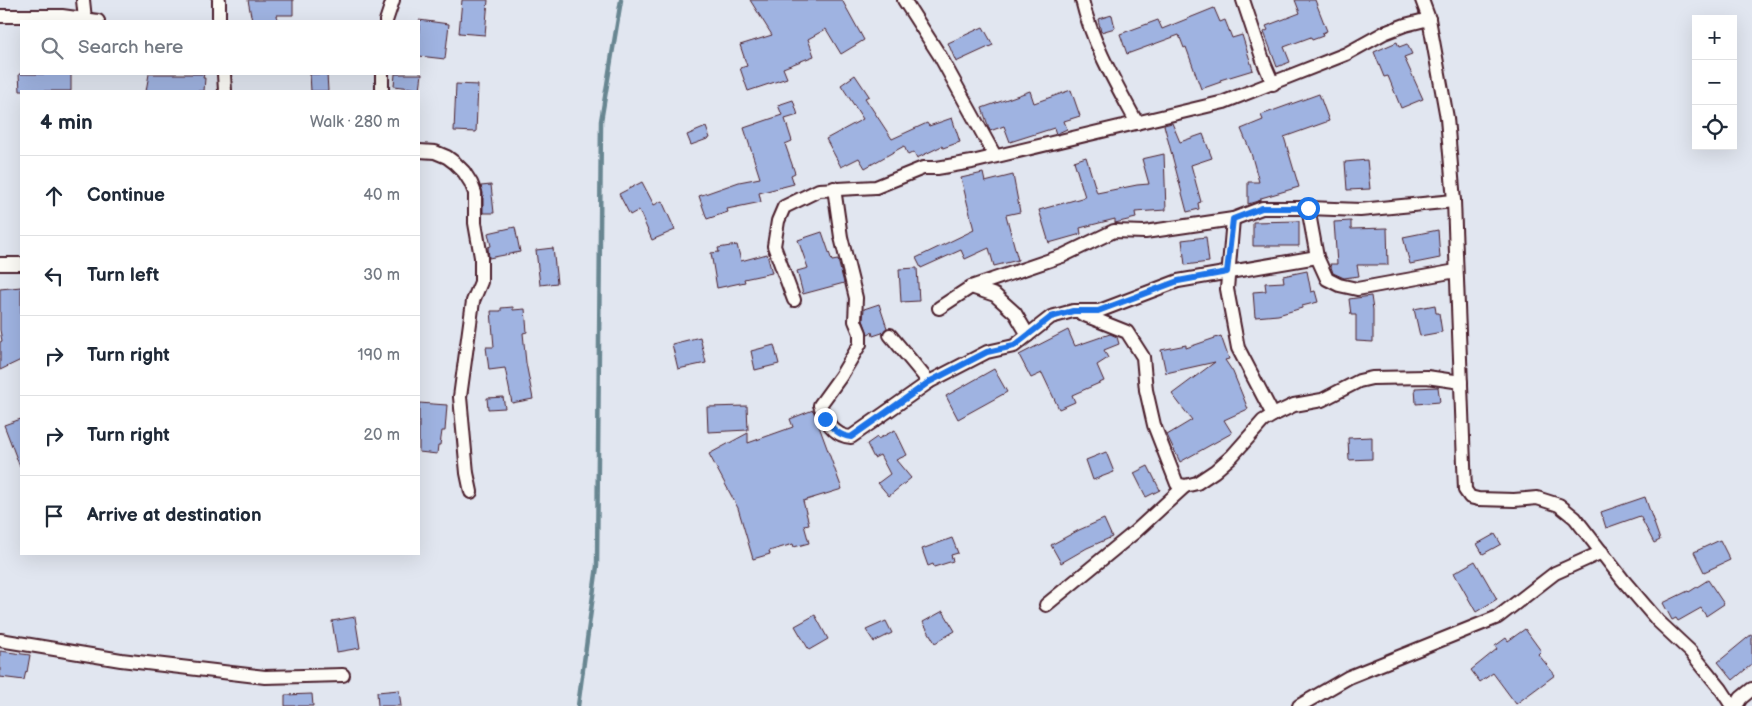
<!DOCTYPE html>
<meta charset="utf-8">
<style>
body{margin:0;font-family:"Balsamiq Sans",sans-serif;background:#f2f2f3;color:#1f2937}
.controls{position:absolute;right:15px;top:15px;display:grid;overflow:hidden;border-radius:0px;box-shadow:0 5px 20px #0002}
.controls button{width:45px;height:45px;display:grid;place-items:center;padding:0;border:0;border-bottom:1px solid #e0e1e3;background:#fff;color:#1f2937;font:25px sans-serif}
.stop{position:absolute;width:15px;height:15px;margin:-11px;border:4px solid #1a73e8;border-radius:50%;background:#fff}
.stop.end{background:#1a73e8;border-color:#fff;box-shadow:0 1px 5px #0008}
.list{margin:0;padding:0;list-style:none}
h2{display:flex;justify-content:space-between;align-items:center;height:65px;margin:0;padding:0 20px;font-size:21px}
h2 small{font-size:16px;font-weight:400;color:#747a83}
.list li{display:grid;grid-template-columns:32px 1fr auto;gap:15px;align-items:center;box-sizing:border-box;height:80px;padding:0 20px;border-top:1px solid #e0e1e3}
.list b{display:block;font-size:19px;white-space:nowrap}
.list em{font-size:16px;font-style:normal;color:#747a83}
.icon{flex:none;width:28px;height:28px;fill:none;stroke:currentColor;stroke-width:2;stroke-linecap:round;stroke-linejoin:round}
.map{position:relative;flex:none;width:1752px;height:706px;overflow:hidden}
.search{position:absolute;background:#fff;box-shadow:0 5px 20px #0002;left:20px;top:20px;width:400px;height:55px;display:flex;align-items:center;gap:12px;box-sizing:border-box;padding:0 18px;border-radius:0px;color:#747a83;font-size:19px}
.panel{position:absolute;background:#fff;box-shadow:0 5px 20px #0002;left:20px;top:90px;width:400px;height:465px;border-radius:0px}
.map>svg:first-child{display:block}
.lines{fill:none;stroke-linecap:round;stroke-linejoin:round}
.stream{stroke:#678691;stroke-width:4.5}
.building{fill:#9fb3e1;stroke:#4a1f2b}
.minor-casing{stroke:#4a1f2b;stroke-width:16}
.minor{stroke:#fdfcf7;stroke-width:12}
.route{stroke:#1a73e8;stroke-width:6}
</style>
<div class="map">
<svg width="1752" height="706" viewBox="0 0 1752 706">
<rect width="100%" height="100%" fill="#e1e6f0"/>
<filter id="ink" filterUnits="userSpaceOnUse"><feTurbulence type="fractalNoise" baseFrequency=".02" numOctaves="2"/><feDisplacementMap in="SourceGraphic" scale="10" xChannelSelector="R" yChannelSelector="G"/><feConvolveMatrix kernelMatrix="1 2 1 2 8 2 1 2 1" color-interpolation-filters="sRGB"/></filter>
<g filter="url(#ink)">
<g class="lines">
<!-- stream -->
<polyline class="stream" points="578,706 597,566 601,121 621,0"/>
</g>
<!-- building -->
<g class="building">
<polygon points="248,0 293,0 293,15 277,15 278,21 252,21"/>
<polygon points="462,0 488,0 485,35 459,33"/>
<polygon points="750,0 842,0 864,40 841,54 826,29 808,39 814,56 783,68 787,78 748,91 740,68 747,66 740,45 772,35"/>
<polygon points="1295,0 1315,0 1327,31 1322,33 1323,36 1312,40 1311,37 1284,47 1290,62 1277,67 1264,32 1268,30 1266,26 1300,13"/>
<polygon points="1214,8 1220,22 1225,20 1232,38 1242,35 1253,70 1220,80 1221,82 1201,89 1186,47 1184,48 1179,35 1127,54 1120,34 1158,20 1162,29"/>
<polygon points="1112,15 1115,28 1101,32 1098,19"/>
<polygon points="419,20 449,24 445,59 419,56"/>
<polygon points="983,27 993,45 956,62 948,43"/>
<polygon points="1397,42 1399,47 1407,44 1412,54 1404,57 1423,99 1401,108 1388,76 1384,77 1374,52"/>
<polygon points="19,74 71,74 71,91 20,91"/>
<polygon points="149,74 204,74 203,78 205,78 204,91 146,91"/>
<polygon points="310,74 327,74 328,91 311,91"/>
<polygon points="395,74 422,74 420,89 394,86"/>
<polygon points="855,75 869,96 865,98 892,139 927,123 929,126 952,118 960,142 943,148 942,146 917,158 914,152 908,155 904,146 865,168 859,158 841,167 826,139 863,119 841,85"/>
<polygon points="456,84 478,85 476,132 454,131"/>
<polygon points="1071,90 1080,116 1064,121 1067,129 1056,134 1054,128 1010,142 1004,126 990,131 982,108 1030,91 1034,103"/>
<polygon points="1319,94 1329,121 1284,137 1299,187 1261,198 1261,200 1248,204 1248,182 1259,182 1251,153 1241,129 1263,120 1261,115"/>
<polygon points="793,100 798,115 785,119 792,141 785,144 795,173 791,175 794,184 759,193 761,202 727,209 728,212 707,219 699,196 739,182 760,178 744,128 782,115 778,105"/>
<polygon points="1172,123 1180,142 1203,134 1212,158 1191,165 1201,202 1198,203 1199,209 1187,212 1164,125"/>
<polygon points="706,127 710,138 691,145 687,135"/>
<polygon points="1164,154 1166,210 1135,212 1136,218 1115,223 1115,219 1080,228 1081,234 1049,243 1039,210 1085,197 1074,161 1086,157 1097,193 1137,185 1149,184 1142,159"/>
<polygon points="1367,160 1370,189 1347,190 1345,162"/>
<polygon points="983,173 985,182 1013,175 1020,212 1006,215 1018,260 994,266 989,248 965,259 961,250 921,268 916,258 974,230 961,178"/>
<polygon points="642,182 654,205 662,201 675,230 652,240 639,210 630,215 619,194"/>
<polygon points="491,185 494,213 483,213 483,193 481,186"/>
<polygon points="1299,221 1299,246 1253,246 1253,222"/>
<polygon points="1351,221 1351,229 1387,228 1388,265 1357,265 1359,276 1344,278 1333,273 1330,264 1337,264 1334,222"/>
<polygon points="515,227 520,252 489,258 488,247 491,246 488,233"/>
<polygon points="1438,230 1440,258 1410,264 1403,237"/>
<polygon points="822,232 832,261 838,260 844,283 803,294 797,271 808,268 798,240"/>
<polygon points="1206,237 1209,262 1185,265 1182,240"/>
<polygon points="737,245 741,261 767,254 772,273 744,279 745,282 717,288 711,253 719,252 718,248"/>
<polygon points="553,248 557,283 540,285 536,250"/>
<polygon points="917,268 919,301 901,302 899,269"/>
<polygon points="1307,271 1311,292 1315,291 1318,302 1302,306 1302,308 1278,315 1255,317 1253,292 1266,291 1265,283 1284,282 1283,276"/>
<polygon points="21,287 21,360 0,370 0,342 2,341 0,330 0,289"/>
<polygon points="1371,296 1373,310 1373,342 1356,341 1356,315 1351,315 1349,299"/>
<polygon points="879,304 887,328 882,333 873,336 872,332 868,334 863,320 864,309"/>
<polygon points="1435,305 1436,313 1439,313 1442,332 1420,336 1414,309"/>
<polygon points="513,307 513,310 525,309 527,332 523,333 526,363 533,399 512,403 505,368 489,370 486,347 494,347 491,311 501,311 501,308"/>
<polygon points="1068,330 1075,346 1110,334 1117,337 1119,344 1104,350 1108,358 1097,365 1104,381 1072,395 1075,402 1059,409 1042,373 1031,378 1019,355"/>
<polygon points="1221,336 1229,359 1225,360 1233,372 1248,409 1224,420 1232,433 1180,462 1167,435 1192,420 1172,394 1215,362 1166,373 1161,350 1186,345 1186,348"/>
<polygon points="700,337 706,363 678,369 672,344"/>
<polygon points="774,345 779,364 755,370 751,351"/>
<polygon points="994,369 1007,392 958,419 946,396"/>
<polygon points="1438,387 1440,402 1416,404 1415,388"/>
<polygon points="503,397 505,408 488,409 487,398"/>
<polygon points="419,403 447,405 445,431 442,431 440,445 438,445 437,454 419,452"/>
<polygon points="747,406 748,430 708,432 707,407"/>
<polygon points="813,410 842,489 803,501 809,524 804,525 809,543 794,547 793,544 769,551 770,554 753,559 738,508 709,454 748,433 748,443 793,427 790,419"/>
<polygon points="21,419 21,467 20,467 4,425"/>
<polygon points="895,430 907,455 896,460 911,478 889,496 878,483 890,474 880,455 874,458 867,444 877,437 878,439"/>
<polygon points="1372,437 1372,459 1349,460 1348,438"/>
<polygon points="1106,452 1114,472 1093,480 1086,460"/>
<polygon points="1148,466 1160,490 1146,497 1134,473"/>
<polygon points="1645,497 1660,540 1654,543 1640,516 1606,528 1601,512"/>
<polygon points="1104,519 1112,537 1087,548 1061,563 1051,545 1079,530"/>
<polygon points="1495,534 1501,544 1483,554 1477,544"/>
<polygon points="952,538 958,553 951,555 953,561 934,567 933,564 928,566 922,549"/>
<polygon points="1720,540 1730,560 1704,572 1694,552"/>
<polygon points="1475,561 1497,599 1476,612 1454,573"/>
<polygon points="1708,580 1724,604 1706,616 1701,608 1678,621 1676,618 1672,620 1663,603 1688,591 1689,592"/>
<polygon points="943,611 955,631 935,643 923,622"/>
<polygon points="815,615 828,639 809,650 795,626"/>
<polygon points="355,617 360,648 337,652 332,621"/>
<polygon points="886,621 892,633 874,642 866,630"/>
<polygon points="1525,629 1541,651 1538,654 1555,675 1516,704 1493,673 1480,682 1471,670 1497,649 1495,646 1506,638 1508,641"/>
<polygon points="1752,634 1752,664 1733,680 1718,662"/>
<polygon points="0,651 30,655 27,672 26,671 24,680 0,677"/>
<polygon points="399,690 401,706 378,706 377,692"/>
<polygon points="312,694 313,706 285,706 285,695"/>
</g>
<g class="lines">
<defs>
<g id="minor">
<polyline points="83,0 85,19"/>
<polyline points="219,0 219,21"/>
<polyline points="904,0 940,56 995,156"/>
<path d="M1082 0C1092 43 1116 84 1137 123"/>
<polyline points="1243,0 1264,63 1273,84"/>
<polyline points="1422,0 1429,19 1447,118 1454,201 1465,490 1470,497 1478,499 1514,500 1537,498 1559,505 1575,518 1623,580 1658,621 1690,651 1721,689 1732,706"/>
<polyline points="0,16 62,16 98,21"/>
<polyline points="386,21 393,0"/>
<polyline points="224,74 225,91"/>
<polyline points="382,91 382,74"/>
<polyline points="419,151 435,152 447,157 455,163 464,172 471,183 475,193 475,223 481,257 481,282 473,301 460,397 467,473 471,492"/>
<path d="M834 188 841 237 856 298 855 321 860 333V344L841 376 820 405C825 420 833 436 851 437L929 382 987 352 1014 346 1051 317 1073 311H1099L1178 281 1317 257"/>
<polyline points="1308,208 1317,257 1327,279 1339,285 1357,289 1456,271"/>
<polyline points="1233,219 1227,289 1238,348 1273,415"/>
<polyline points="0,264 21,264"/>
<polyline points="971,287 1062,256 1114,231 1145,232 1233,219 1262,208 1308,208 1360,210 1454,201"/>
<polyline points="794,300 774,246 778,221 784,207 819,190 876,187 923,168 937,168 972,162 1224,102 1346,54 1384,33 1405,25 1429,19"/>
<polyline points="939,308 971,287 995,295 1015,313 1028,335"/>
<polyline points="1082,314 1127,332 1143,357 1146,390 1154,425 1177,484 1185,486 1197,483 1215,471 1232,456 1263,421 1273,415 1294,405 1322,400 1359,381 1372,378 1427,377 1461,382"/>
<polyline points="890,335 929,382"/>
<polyline points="1046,605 1135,532 1185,486"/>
<polyline points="0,640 121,660 265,677 343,675"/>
<polyline points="1299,706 1349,677 1498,617 1555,573 1602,552"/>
<polyline points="1736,706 1741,698 1752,689"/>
</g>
</defs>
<!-- minor casing -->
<use href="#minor" class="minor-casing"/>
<!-- minor -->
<use href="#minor" class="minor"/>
</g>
</g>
<g class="lines" filter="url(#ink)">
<!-- route -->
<path class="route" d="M825 419C832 428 839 436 851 437L929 382 987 352 1014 346 1051 317 1073 311H1098L1178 281 1227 272 1233 219 1262 208H1308"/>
</g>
</svg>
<div class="controls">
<button>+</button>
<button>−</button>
<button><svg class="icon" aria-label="locate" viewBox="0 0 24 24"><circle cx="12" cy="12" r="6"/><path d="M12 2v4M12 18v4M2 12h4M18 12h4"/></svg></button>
</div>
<div class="stop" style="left:1308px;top:208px"></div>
<div class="stop end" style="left:825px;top:419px"></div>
<div class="search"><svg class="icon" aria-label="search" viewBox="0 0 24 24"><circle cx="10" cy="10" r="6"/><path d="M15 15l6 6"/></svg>Search here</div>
<section class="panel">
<h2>4 min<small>Walk · 280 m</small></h2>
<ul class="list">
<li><svg class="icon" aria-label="ahead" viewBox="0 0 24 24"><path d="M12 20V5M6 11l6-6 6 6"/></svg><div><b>Continue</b></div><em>40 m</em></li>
<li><svg class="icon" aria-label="left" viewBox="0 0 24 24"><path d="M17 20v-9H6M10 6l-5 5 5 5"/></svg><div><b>Turn left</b></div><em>30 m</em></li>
<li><svg class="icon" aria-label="right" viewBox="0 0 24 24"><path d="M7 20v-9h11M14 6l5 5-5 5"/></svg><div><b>Turn right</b></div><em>190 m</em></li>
<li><svg class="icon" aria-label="right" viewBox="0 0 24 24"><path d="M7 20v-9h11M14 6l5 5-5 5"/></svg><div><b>Turn right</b></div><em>20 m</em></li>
<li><svg class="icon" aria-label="arrive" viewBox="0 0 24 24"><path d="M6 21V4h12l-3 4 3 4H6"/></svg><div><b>Arrive at destination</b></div></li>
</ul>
</section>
</div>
